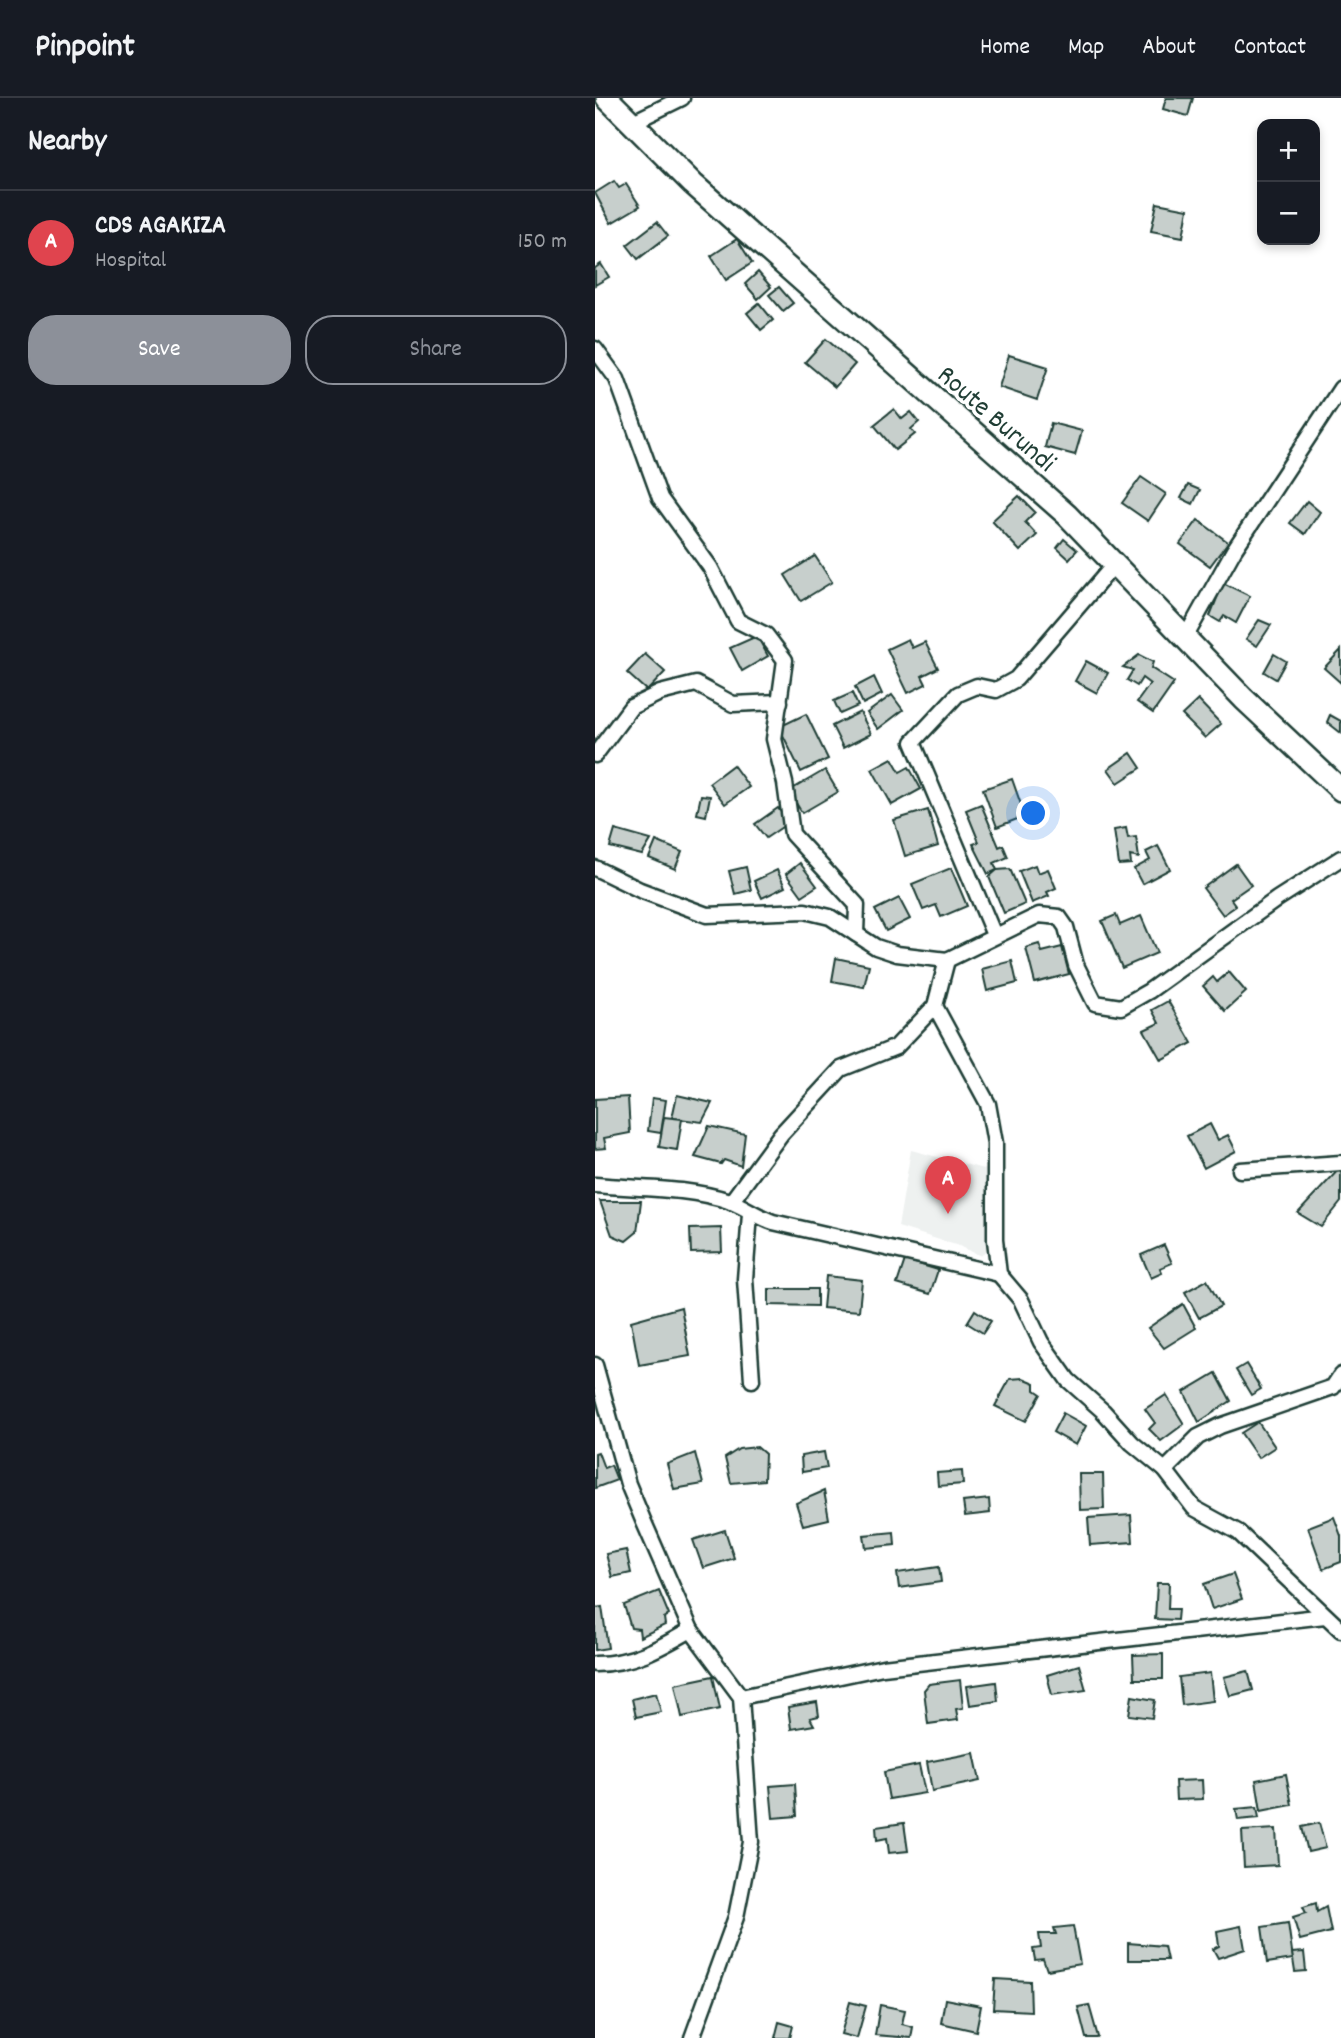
<!DOCTYPE html>
<meta charset="utf-8">
<style>
body{margin:0;font-family:Dekko,sans-serif;background:#242831;color:#f1f3f6}
.controls{position:absolute;right:21px;top:21px;display:grid;overflow:hidden;border-radius:14px;box-shadow:0 4px 10px #0003}
.controls button{width:63px;height:63px;display:grid;place-items:center;padding:0;border:0;border-bottom:2px solid #363941;background:#171b24;color:#f1f3f6;font:35px sans-serif}
.you{position:absolute;left:439px;top:716px;width:24px;height:24px;margin:-18px;border:5px solid #fff;border-radius:50%;background:#1a73e8;box-shadow:0 0 0 10px #1a73e833}
.badge{display:grid;place-items:center;width:46px;height:46px;border-radius:50%;background:#8c9099;color:#fff;font-size:23px;font-weight:700}
.pin{position:absolute;translate:-50% -58px;filter:drop-shadow(0 2px 4px #0008)}
.pin::after{content:'';position:absolute;top:37px;width:24px;height:21px;background:inherit;clip-path:polygon(0 0,100% 0,50% 100%)}
.list{margin:0;padding:0;list-style:none}
h2{display:flex;justify-content:space-between;align-items:center;height:91px;margin:0;padding:0 28px;font-size:30px}
h2 small{font-size:23px;font-weight:400;color:#9ea1a6}
.list li{display:grid;grid-template-columns:46px 1fr auto;gap:21px;align-items:center;box-sizing:border-box;height:105px;padding:0 28px;border-top:2px solid #363941}
.list b{display:block;font-size:26px;white-space:nowrap}
.list p{margin:0;font-size:23px;white-space:nowrap;color:#9ea1a6}
.list em{font-size:23px;font-style:normal;color:#9ea1a6}
.actions{display:flex;gap:14px;padding:21px 28px}
.actions a{flex:1;padding:16px 0;border:2px solid #8c9099;border-radius:28px;text-align:center;font-size:24px;color:#8c9099}
.actions .main{background:#8c9099;color:#fff}
.map{position:relative;flex:none;width:746px;height:1940px;overflow:hidden}
header{display:flex;align-items:center;gap:42px;box-sizing:border-box;height:98px;padding:0 35px;background:#171b24;border-bottom:2px solid #363941}
header strong{font-size:33px}
nav{display:flex;gap:38px;margin-inline-start:auto;font-size:24px}
main{display:flex}
aside{flex:1;background:#171b24}
.map>svg:first-child{display:block}
.built{fill:#eef1f0}
.building{fill:#c7cfcc;stroke:#1f3d34;stroke-width:2}
.lines{fill:none;stroke-linecap:round;stroke-linejoin:round}
.minor-casing{stroke:#1f3d34;stroke-width:19}
.secondary-casing{stroke:#1f3d34;stroke-width:26}
.minor{stroke:#fff;stroke-width:14}
.secondary{stroke:#fff;stroke-width:21}
.labels{text-anchor:middle;stroke-width:7;stroke-linejoin:round;paint-order:stroke}
.street-label{font-size:28px;fill:#1f3d34;stroke:#fff}
</style>
<header>
<strong>Pinpoint</strong>
<nav><a>Home</a><a>Map</a><a>About</a><a>Contact</a></nav>
</header>
<main>
<aside>
<h2>Nearby<small></small></h2>
<ul class="list">
<li><span class="badge" style="background:#e0444e">A</span><div><b>CDS AGAKIZA</b><p>Hospital</p></div><em>150 m</em></li>
</ul>
<div class="actions"><a class="main">Save</a><a>Share</a></div>
</aside>
<div class="map">
<svg width="746" height="1940" viewBox="0 0 746 1940">
<rect width="100%" height="100%" fill="#fff"/>
<filter id="ink" filterUnits="userSpaceOnUse"><feTurbulence type="fractalNoise" baseFrequency=".0143" numOctaves="2"/><feDisplacementMap in="SourceGraphic" scale="14" xChannelSelector="R" yChannelSelector="G"/><feConvolveMatrix kernelMatrix="1 2 1 2 8 2 1 2 1" color-interpolation-filters="sRGB"/></filter>
<g filter="url(#ink)">
<!-- built -->
<polygon class="built" points="316,1052 400,1074 400,1142 386,1158 364,1148 303,1129"/>
<!-- building -->
<g class="building">
<polygon points="571,0 598,0 593,18 568,11"/>
<polygon points="19,83 24,90 31,86 45,108 16,125 0,95"/>
<polygon points="562,105 593,111 588,139 556,133"/>
<polygon points="62,124 73,138 43,161 32,147"/>
<polygon points="142,141 157,165 131,182 116,158"/>
<polygon points="6,166 14,179 0,187 0,170"/>
<polygon points="163,174 176,189 163,201 150,186"/>
<polygon points="184,189 198,205 188,213 174,197"/>
<polygon points="164,205 178,222 166,232 152,215"/>
<polygon points="231,241 260,266 240,289 210,264"/>
<polygon points="414,257 453,269 442,302 404,289"/>
<polygon points="299,311 307,321 316,314 324,324 316,331 320,336 300,352 279,327"/>
<polygon points="456,325 487,333 480,357 450,349"/>
<polygon points="546,379 571,396 553,423 527,405"/>
<polygon points="593,387 605,392 598,406 586,400"/>
<polygon points="424,398 440,414 430,424 442,437 425,453 397,423"/>
<polygon points="712,403 725,414 710,436 695,425"/>
<polygon points="603,422 633,444 615,468 585,446"/>
<polygon points="469,441 482,452 474,461 462,450"/>
<polygon points="220,458 237,484 206,503 190,477"/>
<polygon points="628,485 655,498 641,525 629,518 625,524 615,518"/>
<polygon points="664,522 676,527 662,548 651,541"/>
<polygon points="162,538 173,558 147,573 135,550"/>
<polygon points="313,541 317,550 330,544 343,570 327,578 331,586 313,595 292,551"/>
<polygon points="746,552 746,585 729,570"/>
<polygon points="50,556 70,574 52,593 32,575"/>
<polygon points="679,556 691,563 681,581 669,574"/>
<polygon points="544,557 558,564 556,570 579,585 558,615 542,604 555,586 547,580 542,588 532,582 538,572 528,569"/>
<polygon points="491,563 513,575 502,595 480,583"/>
<polygon points="279,579 287,596 268,606 260,589"/>
<polygon points="257,595 263,608 245,616 239,603"/>
<polygon points="297,597 308,612 283,631 272,615"/>
<polygon points="603,602 626,626 610,640 587,617"/>
<polygon points="265,614 276,636 248,650 237,628"/>
<polygon points="211,616 233,661 206,674 184,629"/>
<polygon points="735,617 746,623 746,635 732,624"/>
<polygon points="536,655 546,670 523,685 513,671"/>
<polygon points="297,660 305,674 314,669 326,691 297,707 277,671"/>
<polygon points="138,667 154,689 130,706 114,685"/>
<polygon points="230,672 243,694 207,715 194,693"/>
<polygon points="417,681 430,718 402,729 388,691"/>
<polygon points="106,697 115,698 111,718 102,716"/>
<polygon points="386,706 404,749 408,747 413,759 399,765 402,772 393,776 378,746 384,744 371,712"/>
<polygon points="183,710 193,725 171,740 160,726"/>
<polygon points="333,712 343,748 310,758 299,722"/>
<polygon points="531,730 533,740 541,739 544,760 535,758 536,766 524,767 519,732"/>
<polygon points="20,732 56,742 47,757 15,749"/>
<polygon points="61,743 87,754 80,771 54,760"/>
<polygon points="563,748 575,771 547,786 539,771 555,762 551,754"/>
<polygon points="205,765 222,788 207,798 191,776"/>
<polygon points="641,766 656,787 636,801 641,808 628,817 608,790"/>
<polygon points="440,767 443,775 453,771 461,790 452,794 454,798 437,805 424,773"/>
<polygon points="151,769 156,792 140,796 134,773"/>
<polygon points="356,770 372,808 346,819 341,807 328,812 317,786"/>
<polygon points="415,771 430,806 409,815 394,779 402,772"/>
<polygon points="182,772 190,789 167,800 159,783"/>
<polygon points="304,800 315,821 291,833 280,812"/>
<polygon points="521,817 525,827 546,818 562,855 527,870 507,823"/>
<polygon points="444,846 447,854 467,849 474,876 440,885 431,850"/>
<polygon points="241,860 274,867 269,889 237,883"/>
<polygon points="417,863 422,885 392,893 387,871"/>
<polygon points="634,874 651,894 630,913 608,888 618,879 622,884"/>
<polygon points="573,903 597,945 566,962 549,932 564,925 557,912"/>
<polygon points="82,997 117,1005 107,1024 77,1020"/>
<polygon points="33,999 35,1035 9,1040 11,1050 0,1051 0,1001"/>
<polygon points="57,1000 71,1002 66,1035 53,1033"/>
<polygon points="69,1019 87,1021 82,1052 64,1049"/>
<polygon points="615,1026 623,1042 633,1037 641,1053 609,1070 592,1038"/>
<polygon points="114,1028 150,1036 146,1068 129,1062 126,1066 100,1059"/>
<polygon points="746,1069 746,1104 726,1129 703,1115"/>
<polygon points="5,1103 46,1103 42,1134 31,1143 17,1137"/>
<polygon points="126,1130 127,1154 96,1155 95,1131"/>
<polygon points="569,1147 577,1165 565,1170 567,1175 556,1180 546,1157"/>
<polygon points="310,1162 343,1172 335,1196 302,1186"/>
<polygon points="231,1178 267,1182 264,1213 228,1210"/>
<polygon points="612,1182 626,1208 604,1220 590,1194"/>
<polygon points="174,1191 222,1191 222,1208 174,1207"/>
<polygon points="588,1206 601,1230 569,1250 553,1230"/>
<polygon points="86,1209 95,1258 44,1267 36,1223"/>
<polygon points="380,1212 396,1223 388,1235 372,1225"/>
<polygon points="651,1266 666,1291 656,1297 641,1272"/>
<polygon points="621,1275 636,1303 604,1324 589,1294"/>
<polygon points="428,1280 440,1285 440,1292 446,1296 431,1323 400,1308 415,1281"/>
<polygon points="571,1297 589,1326 566,1343 554,1331 560,1325 550,1311"/>
<polygon points="468,1315 491,1328 481,1347 458,1334"/>
<polygon points="663,1324 680,1349 663,1360 646,1335"/>
<polygon points="162,1349 170,1356 169,1382 136,1385 130,1360 144,1351"/>
<polygon points="3,1354 9,1370 16,1367 22,1382 0,1390 0,1355"/>
<polygon points="229,1354 232,1370 207,1374 206,1358"/>
<polygon points="100,1355 108,1386 79,1391 72,1366"/>
<polygon points="367,1373 368,1386 343,1388 342,1375"/>
<polygon points="484,1376 508,1376 509,1411 485,1412"/>
<polygon points="229,1393 234,1421 208,1427 201,1405"/>
<polygon points="394,1401 395,1415 370,1418 368,1404"/>
<polygon points="536,1417 538,1444 495,1447 493,1420"/>
<polygon points="739,1419 746,1438 746,1464 728,1471 713,1429"/>
<polygon points="130,1432 139,1460 108,1470 98,1442"/>
<polygon points="299,1434 300,1447 271,1450 269,1437"/>
<polygon points="31,1452 36,1475 17,1479 11,1456"/>
<polygon points="344,1469 346,1484 304,1490 302,1475"/>
<polygon points="638,1476 647,1501 617,1511 609,1486"/>
<polygon points="562,1485 574,1485 573,1511 583,1511 582,1522 560,1521"/>
<polygon points="64,1493 74,1517 69,1520 70,1527 45,1539 44,1531 36,1530 29,1507"/>
<polygon points="7,1509 13,1550 0,1552 0,1510"/>
<polygon points="568,1556 568,1581 539,1581 538,1557"/>
<polygon points="484,1567 491,1592 457,1597 452,1577"/>
<polygon points="653,1573 658,1592 635,1598 629,1579"/>
<polygon points="615,1575 618,1603 587,1607 584,1579"/>
<polygon points="118,1578 125,1611 87,1619 80,1586"/>
<polygon points="365,1582 368,1610 361,1611 363,1622 333,1626 329,1592 334,1586"/>
<polygon points="401,1584 403,1603 375,1607 372,1588"/>
<polygon points="61,1595 66,1614 41,1619 37,1601"/>
<polygon points="537,1598 560,1602 557,1620 534,1617"/>
<polygon points="222,1604 224,1618 215,1620 219,1627 196,1631 193,1609"/>
<polygon points="379,1655 385,1683 337,1693 332,1664"/>
<polygon points="324,1667 330,1695 294,1701 289,1674"/>
<polygon points="691,1676 697,1707 666,1713 661,1682"/>
<polygon points="607,1682 608,1701 581,1702 580,1683"/>
<polygon points="200,1686 202,1718 178,1720 175,1688"/>
<polygon points="662,1709 664,1720 643,1722 641,1711"/>
<polygon points="309,1725 313,1753 294,1755 292,1740 282,1742 281,1729"/>
<polygon points="724,1725 731,1750 713,1754 707,1729"/>
<polygon points="681,1731 683,1767 649,1769 647,1733"/>
<polygon points="721,1805 722,1814 731,1809 736,1834 705,1842 698,1819 711,1815 708,1809"/>
<polygon points="693,1825 698,1861 672,1865 667,1829"/>
<polygon points="478,1828 485,1866 452,1872 448,1861 440,1862 438,1851 446,1850 444,1836 461,1836 459,1830"/>
<polygon points="646,1828 650,1851 623,1860 618,1851 624,1848 622,1833"/>
<polygon points="533,1845 569,1848 572,1862 533,1862"/>
<polygon points="709,1854 711,1873 700,1874 697,1855"/>
<polygon points="400,1881 435,1883 436,1913 398,1911"/>
<polygon points="350,1901 386,1908 381,1933 346,1925"/>
<polygon points="255,1904 271,1908 262,1940 246,1936"/>
<polygon points="285,1907 310,1912 307,1926 318,1929 316,1940 280,1937"/>
<polygon points="494,1907 503,1939 502,1940 491,1940 483,1909"/>
<polygon points="184,1924 198,1928 195,1940 180,1940"/>
</g>
<g class="lines">
<defs>
<g id="minor">
<polyline points="34,26 87,0"/>
<polyline points="0,251 22,281 65,400 115,469 143,523 171,537 190,562 179,641 190,685 197,736 262,807 261,836"/>
<polyline points="590,540 639,452 746,290"/>
<polyline points="0,657 36,609 65,595 101,586 138,606 185,604"/>
<polyline points="0,770 45,792 112,817 210,813 235,819 281,849 302,856 352,862 444,817 464,819 471,829 481,867 500,905 526,909 554,893 682,801 746,760"/>
<polyline points="399,837 318,644 363,596 382,588 401,592 421,581 518,468"/>
<polyline points="352,862 340,908 393,1006 400,1045 400,1142 404,1176 426,1202 446,1244 473,1282 508,1313 537,1345 570,1372 599,1410 643,1434 746,1532"/>
<polyline points="645,1072 746,1065"/>
<path d="M0 1087C44 1091 92 1089 134 1103 147 1107 161 1118 178 1124L404 1176"/>
<polyline points="136,1104 186,1036 246,971 301,949 340,908"/>
<polyline points="155,1116 150,1181 157,1282"/>
<polyline points="0,1267 33,1386 48,1422 96,1532 146,1599 156,1744 141,1819 97,1940"/>
<polyline points="570,1372 603,1339 625,1328 738,1289 746,1277"/>
<path d="M0 1566C37 1566 65 1550 96 1532"/>
<polyline points="146,1599 288,1569 730,1518"/>
</g>
<polyline id="secondary" points="12,0 98,86 472,417 649,601 746,692"/>
</defs>
<!-- minor casing -->
<use href="#minor" class="minor-casing"/>
<!-- secondary casing -->
<use href="#secondary" class="secondary-casing"/>
<!-- minor -->
<use href="#minor" class="minor"/>
<!-- secondary -->
<use href="#secondary" class="secondary"/>
</g>
</g>
<g class="labels">
<!-- street labels -->
<g class="street-label">
<text transform="translate(403 319) rotate(41)" y="10">Route Burundi</text>
</g>
</g>
</svg>
<div class="controls">
<button>+</button>
<button>−</button>
</div>
<div class="you"></div>
<div class="pin badge" style="left:353px;top:1116px;background:#e0444e">A</div>
</div>
</main>
